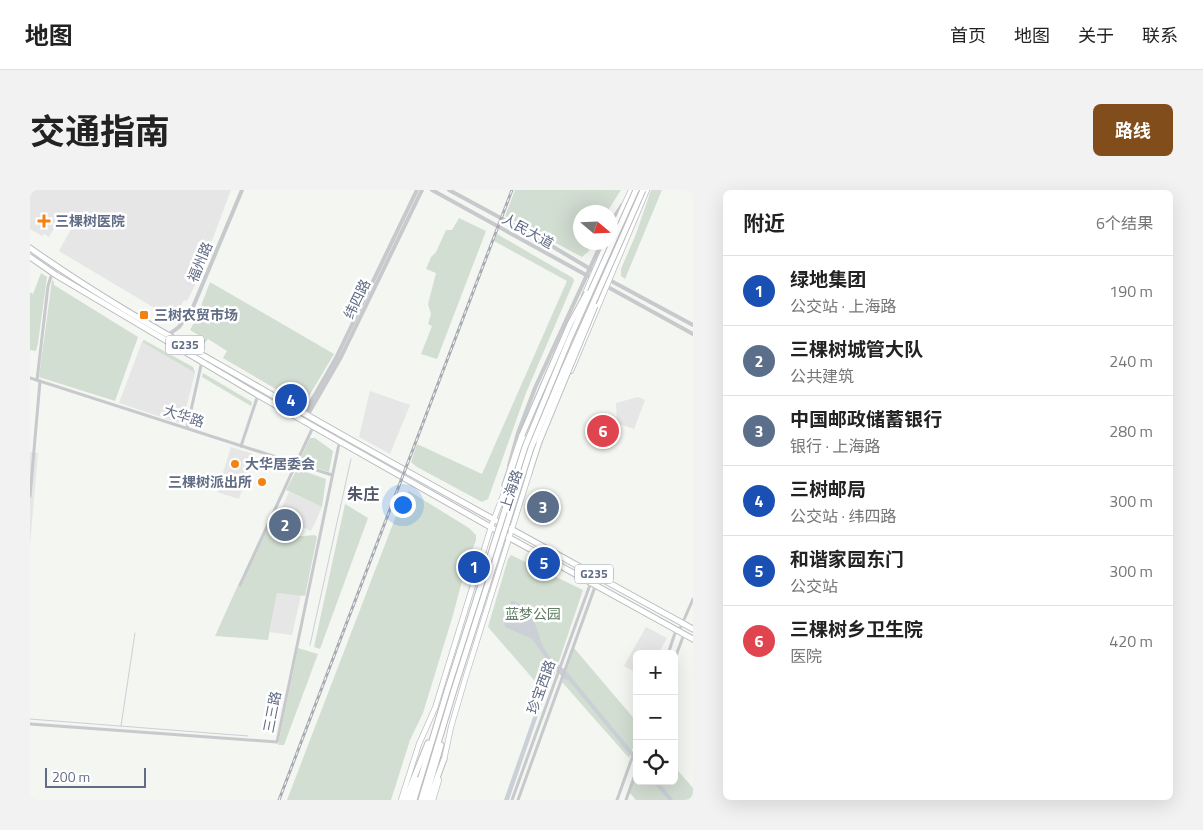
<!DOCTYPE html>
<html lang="zh">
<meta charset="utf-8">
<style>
body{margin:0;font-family:"Titillium Web","Noto Sans SC",sans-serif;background:#f2f2f2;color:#222}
.controls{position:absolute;right:15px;bottom:15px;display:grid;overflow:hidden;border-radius:8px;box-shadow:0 5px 20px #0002}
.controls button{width:45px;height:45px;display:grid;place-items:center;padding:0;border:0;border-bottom:1px solid #e0e0e0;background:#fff;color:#222;font:25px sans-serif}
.compass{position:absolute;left:543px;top:15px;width:45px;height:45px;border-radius:50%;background:#fff;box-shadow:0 5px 20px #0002;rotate:109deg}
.scale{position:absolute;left:15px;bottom:12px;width:101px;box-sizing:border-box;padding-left:5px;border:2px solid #616c85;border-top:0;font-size:14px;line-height:18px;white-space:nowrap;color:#616c85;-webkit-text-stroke:4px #fff;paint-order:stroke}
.you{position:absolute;left:372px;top:314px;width:18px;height:18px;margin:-12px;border:4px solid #fff;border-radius:50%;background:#1a73e8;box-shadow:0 0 0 8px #1a73e833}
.badge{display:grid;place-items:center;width:32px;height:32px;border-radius:50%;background:#804d1b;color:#fff;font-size:16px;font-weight:700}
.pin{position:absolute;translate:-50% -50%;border:2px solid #fff;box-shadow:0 1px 5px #0006}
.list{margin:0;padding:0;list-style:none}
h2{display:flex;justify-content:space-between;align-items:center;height:65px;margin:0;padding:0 20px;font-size:21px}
h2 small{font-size:16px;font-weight:400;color:#767676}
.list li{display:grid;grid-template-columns:32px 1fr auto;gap:15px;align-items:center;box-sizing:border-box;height:70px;padding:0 20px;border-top:1px solid #e0e0e0}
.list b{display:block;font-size:19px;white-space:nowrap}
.list p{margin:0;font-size:16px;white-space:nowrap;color:#767676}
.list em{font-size:16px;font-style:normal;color:#767676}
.icon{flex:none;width:28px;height:28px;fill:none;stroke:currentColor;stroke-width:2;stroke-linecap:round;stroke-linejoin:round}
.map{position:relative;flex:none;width:663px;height:610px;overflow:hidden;border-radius:8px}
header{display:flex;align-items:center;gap:30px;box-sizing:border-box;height:70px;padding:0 25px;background:#fff;border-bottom:1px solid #e0e0e0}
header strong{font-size:24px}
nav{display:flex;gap:28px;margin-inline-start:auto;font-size:18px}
.intro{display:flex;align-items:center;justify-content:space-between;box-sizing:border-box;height:120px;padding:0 30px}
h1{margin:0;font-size:35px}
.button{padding:12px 22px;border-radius:8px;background:#804d1b;color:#fff;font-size:18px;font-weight:700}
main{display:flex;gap:30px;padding:0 30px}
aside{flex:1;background:#fff;border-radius:8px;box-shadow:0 5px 20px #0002}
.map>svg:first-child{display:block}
.built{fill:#e5e6e5}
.green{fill:#d3ded2}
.water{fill:#cbd0d7}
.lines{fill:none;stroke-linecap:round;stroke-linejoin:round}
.stream{stroke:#cbd0d7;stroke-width:1}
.canal{stroke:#cbd0d7;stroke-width:4}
.secondary-casing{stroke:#bdbfc5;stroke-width:6}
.trunk-casing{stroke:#babcbf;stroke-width:7}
.minor{stroke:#c7c9cd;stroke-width:3}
.tertiary{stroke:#c7c9cd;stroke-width:4}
.secondary{stroke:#fff;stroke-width:4.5}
.trunk{stroke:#fff;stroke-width:5}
.rail-casing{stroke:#a8abb2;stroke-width:3}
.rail{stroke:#fff;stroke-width:1;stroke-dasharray:4;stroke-linecap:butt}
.trunk-bridge-casing{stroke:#babcbf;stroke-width:7;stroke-linecap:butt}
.trunk-bridge{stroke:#fff;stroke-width:5}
.poi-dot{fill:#f38213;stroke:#fff;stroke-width:2}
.labels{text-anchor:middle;stroke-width:5;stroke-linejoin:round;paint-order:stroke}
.shield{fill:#fff;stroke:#9098aa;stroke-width:1}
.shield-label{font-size:12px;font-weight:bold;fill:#616c85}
.poi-label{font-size:14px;font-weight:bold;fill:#616c85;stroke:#fff;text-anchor:start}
.street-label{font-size:14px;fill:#616c85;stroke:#fff}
.park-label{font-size:14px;fill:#617c62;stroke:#fff}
.quarter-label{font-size:16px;font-weight:bold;fill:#505869;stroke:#fff}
</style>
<header>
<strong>地图</strong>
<nav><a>首页</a><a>地图</a><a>关于</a><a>联系</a></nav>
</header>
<div class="intro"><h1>交通指南</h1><a class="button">路线</a></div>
<main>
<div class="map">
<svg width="663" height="610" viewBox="0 0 663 610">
<rect width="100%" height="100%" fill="#f4f6f1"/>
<!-- built -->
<g class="built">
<polygon points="0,0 201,0 166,93 157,111 154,110 143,129 29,61 46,30 33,23 19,47 14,44 12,46 0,39"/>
<polygon points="112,152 165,183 152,234 89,213"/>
<polygon points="340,201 380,215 360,264 329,247"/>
<polygon points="608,207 615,210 604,239 587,233 586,213"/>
<polygon points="201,257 223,264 209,309 187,302"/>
<polygon points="0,262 8,263 0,355"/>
<polygon points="259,302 292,317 281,341 248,326"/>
<polygon points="247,403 271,405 262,445 240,442"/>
<polygon points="616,437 637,448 628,464 607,464 607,483 594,476"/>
</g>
<!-- green -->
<g class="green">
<polygon points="485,0 591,0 577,22 550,22 550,52 563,53 558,62 552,67 475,26"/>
<polygon points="621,0 632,0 595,89 591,86 591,79 606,44"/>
<polygon points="429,28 456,41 407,169 391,164 402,136 398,134 401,124 398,114 406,83 396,79 401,67 406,62 416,40 422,40"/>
<polygon points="467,44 543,88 544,91 496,203 458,309 452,312 387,277 381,272 387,254 452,284 537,91 464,51"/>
<polygon points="11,83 17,87 8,153 6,161 0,160 0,102 3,104"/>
<polygon points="22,90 24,92 24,95 108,147 85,211 9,187"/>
<polygon points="180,92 304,164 273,216 251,205 251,202 193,168 197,161 178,149 174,154 171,156 166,153 170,146 160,140 166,129"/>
<polygon points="114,150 163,177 165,183 112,152"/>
<polygon points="173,183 222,212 221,216 172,187"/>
<polygon points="280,248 285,248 303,261 299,282 269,272"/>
<polygon points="267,279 296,289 292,317 256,300"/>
<polygon points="379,301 439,338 446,345 446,350 436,376 423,425 393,523 380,550 361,610 257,610 374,305"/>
<polygon points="315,314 338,328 290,459 284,457"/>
<polygon points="243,331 251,335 248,343 262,347 285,345 287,347 275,406 247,403 238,450 185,446 208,395 211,396 240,333"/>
<polygon points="481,365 553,400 526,480 516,504 458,437 478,369"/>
<polygon points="268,458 288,464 254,555 248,555"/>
<polygon points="544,458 607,532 607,547 599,568 532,492"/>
<polygon points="644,576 663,598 663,610 606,610 599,602 607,578 607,591 644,591"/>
</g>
<!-- water -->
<path class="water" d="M481 411H485C495 419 505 430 508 442 510 448 511 454 515 460 524 474 534 477 543 488L542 490H536L526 481 523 482 479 610H474L521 476 502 449 475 437 474 432Z"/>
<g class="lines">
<!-- stream -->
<g class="stream">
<polyline points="280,455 321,269"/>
<polyline points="0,529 218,546"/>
<polyline points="91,536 105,443"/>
</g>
<!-- canal -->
<g class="canal">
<polyline points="541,490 607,570"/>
<polyline points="625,591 641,610"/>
</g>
<defs>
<g id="secondary">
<polyline points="580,46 601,0"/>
<polyline points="554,106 577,52"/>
<polyline points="541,181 617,0"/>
<polyline points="482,282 506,219"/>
<polyline points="414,570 421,537 436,486 500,281"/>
<polyline points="371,610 389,554 405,518 461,337 478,292"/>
<polyline points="403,610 409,590"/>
</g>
<g id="trunk">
<path d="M0 58C73 110 152 153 230 198 373 281 518 359 663 439"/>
<polyline points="0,67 26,85 228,205 478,347 663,449"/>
<polyline points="499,283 509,252"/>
<polyline points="475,295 492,245"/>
<polyline points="375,610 398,553"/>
<polyline points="379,610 386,589"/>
<polyline points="384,610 418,498"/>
<polyline points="391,610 424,500"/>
<polyline points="395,610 411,555"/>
<polyline points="399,610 414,569"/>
</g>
</defs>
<!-- secondary casing -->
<use href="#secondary" class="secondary-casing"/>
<!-- trunk casing -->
<use href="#trunk" class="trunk-casing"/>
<!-- minor -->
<g class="minor">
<polyline points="0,188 302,285"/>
<polyline points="7,190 18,96 22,83"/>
<polyline points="157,238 172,171"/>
<polyline points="211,256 228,205"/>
<polyline points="0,306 10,191"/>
<polyline points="210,395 283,237"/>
<polyline points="649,441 663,409"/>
<polyline points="638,464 646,440"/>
<polyline points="644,471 654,444"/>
<polyline points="0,534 247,552 309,254"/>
<polyline points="482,610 561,392"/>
<polyline points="488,610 566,394"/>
<polyline points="587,610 607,554"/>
<polyline points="596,610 607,579"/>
</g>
<!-- tertiary -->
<g class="tertiary">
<polyline points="402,0 663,144"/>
<polyline points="419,0 515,52 562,80"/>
<polyline points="580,34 592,15"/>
<polyline points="572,86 663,135"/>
<polyline points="138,145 149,137 163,117 212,0"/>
<polyline points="274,224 306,168 387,0"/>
<polyline points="277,226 311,167 392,0"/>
<polyline points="479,276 488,243 505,198 572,52"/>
</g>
<!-- secondary -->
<use href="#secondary" class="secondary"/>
<!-- trunk -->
<use href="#trunk" class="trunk"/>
<defs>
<polyline id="rail" points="249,610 482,0"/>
</defs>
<!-- rail casing -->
<use href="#rail" class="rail-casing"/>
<!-- rail -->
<use href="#rail" class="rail"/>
<defs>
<g id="trunk-bridge">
<polyline points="492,245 540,134 557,103"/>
<polyline points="509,252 565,116"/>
<polyline points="418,498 495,257 539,150 606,0"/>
<polyline points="424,500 501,258 534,179 613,0"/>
</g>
</defs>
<!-- trunk-bridge casing -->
<use href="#trunk-bridge" class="trunk-bridge-casing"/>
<!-- trunk-bridge -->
<use href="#trunk-bridge" class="trunk-bridge"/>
</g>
<!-- markers -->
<g class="poi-dot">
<path d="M11.5 23.5h5v5h5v5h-5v5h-5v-5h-5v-5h5z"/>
<rect x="109" y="120" width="10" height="10" rx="2.5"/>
<circle cx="205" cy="274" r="5"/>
<circle cx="232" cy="292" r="5"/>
</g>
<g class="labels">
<!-- shield labels -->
<g class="shield">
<rect x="136" y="145.5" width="38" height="19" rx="4"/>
<rect x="545" y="374.5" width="38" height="19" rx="4"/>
</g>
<g class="shield-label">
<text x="155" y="159">G235</text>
<text x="564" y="388">G235</text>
</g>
<!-- poi labels -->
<g class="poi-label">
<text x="25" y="36">三棵树医院</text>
<text x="124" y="130">三树农贸市场</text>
<text x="215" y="279">大华居委会</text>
<text x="222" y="297" text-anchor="end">三棵树派出所</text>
</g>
<!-- street labels -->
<g class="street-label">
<text transform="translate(498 41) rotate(29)" y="5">人民大道</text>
<text transform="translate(170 72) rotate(-67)" y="5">福州路</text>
<text transform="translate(327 109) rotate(-64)" y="5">纬四路</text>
<text transform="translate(154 226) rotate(18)" y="5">大华路</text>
<text transform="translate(481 300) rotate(-72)" y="5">上海路</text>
<text transform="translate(511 497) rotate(-70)" y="5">珍宝西路</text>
<text transform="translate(242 522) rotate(-79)" y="5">三三路</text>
</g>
<!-- park labels -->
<g class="park-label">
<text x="503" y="429">蓝梦公园</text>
</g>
<!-- quarter labels -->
<g class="quarter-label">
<text x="333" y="310">朱庄</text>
</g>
</g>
</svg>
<div class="controls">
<button>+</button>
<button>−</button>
<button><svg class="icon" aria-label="locate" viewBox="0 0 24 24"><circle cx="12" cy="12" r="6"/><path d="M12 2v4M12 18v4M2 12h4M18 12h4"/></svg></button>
</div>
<svg class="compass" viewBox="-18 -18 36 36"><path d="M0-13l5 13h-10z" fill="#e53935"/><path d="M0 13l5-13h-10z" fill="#767676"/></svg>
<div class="scale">200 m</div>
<div class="you"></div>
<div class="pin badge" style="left:444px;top:377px;background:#1a4fb4">1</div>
<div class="pin badge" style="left:255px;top:335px;background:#5c6f8a">2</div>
<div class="pin badge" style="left:513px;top:317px;background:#5c6f8a">3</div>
<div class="pin badge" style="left:261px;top:210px;background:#1a4fb4">4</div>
<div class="pin badge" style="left:514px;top:373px;background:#1a4fb4">5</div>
<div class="pin badge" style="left:573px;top:241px;background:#e0444e">6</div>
</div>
<aside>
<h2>附近<small>6个结果</small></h2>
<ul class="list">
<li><span class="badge" style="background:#1a4fb4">1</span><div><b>绿地集团</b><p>公交站 · 上海路</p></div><em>190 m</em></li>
<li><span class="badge" style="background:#5c6f8a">2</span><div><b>三棵树城管大队</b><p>公共建筑</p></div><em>240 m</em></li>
<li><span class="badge" style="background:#5c6f8a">3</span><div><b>中国邮政储蓄银行</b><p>银行 · 上海路</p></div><em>280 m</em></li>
<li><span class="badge" style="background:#1a4fb4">4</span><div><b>三树邮局</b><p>公交站 · 纬四路</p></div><em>300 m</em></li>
<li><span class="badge" style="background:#1a4fb4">5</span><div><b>和谐家园东门</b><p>公交站</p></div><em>300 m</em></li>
<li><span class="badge" style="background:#e0444e">6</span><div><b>三棵树乡卫生院</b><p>医院</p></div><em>420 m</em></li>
</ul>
</aside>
</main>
